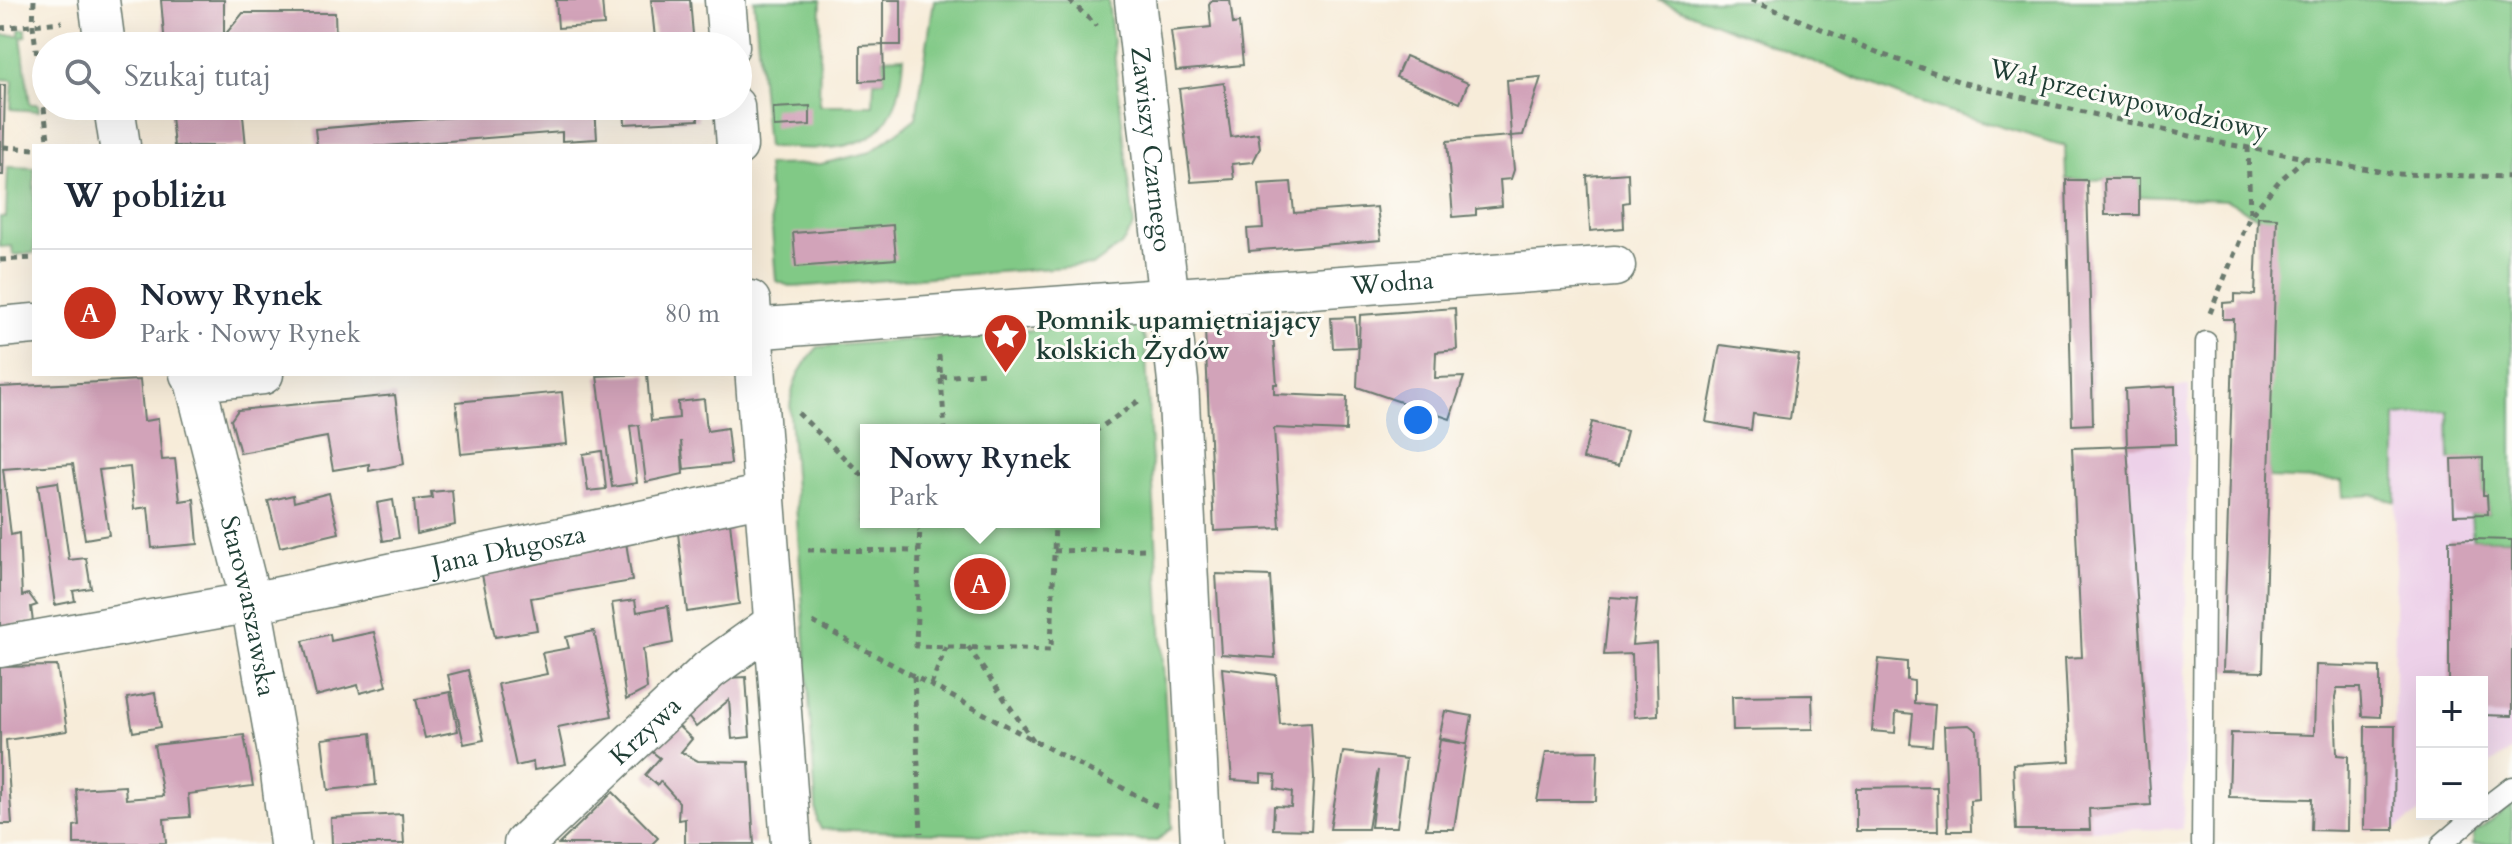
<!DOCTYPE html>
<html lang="pl">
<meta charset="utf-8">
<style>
body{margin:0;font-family:Cardo,serif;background:#f6f6f7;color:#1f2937}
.controls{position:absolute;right:24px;bottom:24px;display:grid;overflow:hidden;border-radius:0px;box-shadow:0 8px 32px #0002}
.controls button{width:72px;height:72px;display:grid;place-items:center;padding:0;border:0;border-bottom:2px solid #e0e1e3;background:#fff;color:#1f2937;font:40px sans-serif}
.you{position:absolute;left:1418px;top:420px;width:28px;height:28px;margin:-20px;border:6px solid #fff;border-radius:50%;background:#1a73e8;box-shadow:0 0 0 12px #1a73e833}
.badge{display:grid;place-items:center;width:52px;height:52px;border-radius:50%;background:#c8321e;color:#fff;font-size:26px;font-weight:700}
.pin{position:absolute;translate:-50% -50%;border:4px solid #fff;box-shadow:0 2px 8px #0006}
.popup{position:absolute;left:860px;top:424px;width:240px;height:104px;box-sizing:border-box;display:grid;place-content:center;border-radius:0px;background:#fff;filter:drop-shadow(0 2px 6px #0005);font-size:26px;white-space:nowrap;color:#747a83}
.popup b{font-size:30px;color:#1f2937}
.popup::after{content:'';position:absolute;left:50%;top:100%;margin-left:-16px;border:16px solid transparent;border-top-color:#fff}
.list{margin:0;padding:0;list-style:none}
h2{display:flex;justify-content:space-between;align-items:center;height:104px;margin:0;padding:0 32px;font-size:34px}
h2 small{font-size:26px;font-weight:400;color:#747a83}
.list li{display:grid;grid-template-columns:52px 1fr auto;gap:24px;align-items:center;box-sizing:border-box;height:128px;padding:0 32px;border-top:2px solid #e0e1e3}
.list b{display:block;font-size:30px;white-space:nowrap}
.list p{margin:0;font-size:26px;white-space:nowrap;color:#747a83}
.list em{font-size:26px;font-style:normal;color:#747a83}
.icon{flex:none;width:44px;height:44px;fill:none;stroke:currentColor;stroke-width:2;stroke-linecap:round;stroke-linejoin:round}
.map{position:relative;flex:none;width:2512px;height:844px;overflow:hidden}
.search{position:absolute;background:#fff;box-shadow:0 8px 32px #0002;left:32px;top:32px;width:720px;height:88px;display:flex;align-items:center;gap:20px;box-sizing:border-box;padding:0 28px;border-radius:44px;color:#747a83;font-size:30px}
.panel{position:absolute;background:#fff;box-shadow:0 8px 32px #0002;left:32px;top:144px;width:720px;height:232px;border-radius:0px}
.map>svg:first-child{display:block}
.built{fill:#edd1e9}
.green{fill:#81c986;stroke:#50835d;stroke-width:2;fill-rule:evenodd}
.building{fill:#d2a3b9}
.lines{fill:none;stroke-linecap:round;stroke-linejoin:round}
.lane-casing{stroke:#6b7a6e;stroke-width:23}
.street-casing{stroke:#6b7a6e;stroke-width:43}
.path{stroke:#6b7a6e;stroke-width:5;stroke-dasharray:6 6;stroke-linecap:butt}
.lane{stroke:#fff;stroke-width:20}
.street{stroke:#fff;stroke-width:40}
.labels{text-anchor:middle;stroke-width:6;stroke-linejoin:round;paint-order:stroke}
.street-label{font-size:26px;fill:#1f3d34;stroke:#fdfcf7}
.poi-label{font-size:26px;font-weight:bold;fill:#1f3d34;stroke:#fdfcf7;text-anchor:start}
</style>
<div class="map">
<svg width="2512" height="844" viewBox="0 0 2512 844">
<rect width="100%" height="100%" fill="#fdfcf7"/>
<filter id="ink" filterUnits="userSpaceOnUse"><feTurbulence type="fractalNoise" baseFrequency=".0125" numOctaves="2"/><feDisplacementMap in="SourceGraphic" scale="16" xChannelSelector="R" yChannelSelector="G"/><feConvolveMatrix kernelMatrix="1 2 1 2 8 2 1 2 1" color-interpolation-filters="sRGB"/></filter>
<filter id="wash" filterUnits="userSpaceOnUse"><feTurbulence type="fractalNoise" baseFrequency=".006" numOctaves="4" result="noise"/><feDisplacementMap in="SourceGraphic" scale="32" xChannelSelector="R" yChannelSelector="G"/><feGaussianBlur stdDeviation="1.8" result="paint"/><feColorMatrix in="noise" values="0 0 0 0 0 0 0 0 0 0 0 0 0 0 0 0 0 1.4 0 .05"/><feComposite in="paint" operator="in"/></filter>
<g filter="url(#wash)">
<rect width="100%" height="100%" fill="#f7ecd9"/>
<!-- built -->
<g class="built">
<polygon points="2189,386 2183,829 2090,830 2072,448 2126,446 2125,389"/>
<polygon points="2512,407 2512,750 2482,770 2482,682 2422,682 2422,811 2394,830 2396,416"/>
</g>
<!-- green -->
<g class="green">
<path d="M754 0H821L819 105H873L874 81 884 80 883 58 904 57C898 154 847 151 767 147Z"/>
<polygon points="934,0 1108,0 1134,226 1121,245 1094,265 792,287 776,281 767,165 821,164 871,152 916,118"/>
<polygon points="1658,0 2512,0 2512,539 2473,539 2471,514 2488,514 2487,495 2483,495 2483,458 2450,460 2449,411 2396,416 2396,502 2374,495 2343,497 2342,481 2269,478 2258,217 2227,200 2139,196 2138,179 2066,180 2065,146 1905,98"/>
<polygon points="19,29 26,29 26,36 21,37 30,104 38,104 39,111 11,109 13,80 0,79 0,35 19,35"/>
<polygon points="8,167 34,168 34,253 13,255 12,246 0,247 0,217 6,217"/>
<path d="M1122 323 1138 326 1145 339 1172 827 1157 841 821 829 817 821 790 414C790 385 799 368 818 347ZM1094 430V522H866V430Z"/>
<polygon points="2512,805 2512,844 2473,844 2474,833"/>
</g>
<g id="blocks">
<!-- building -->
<g class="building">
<polygon points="161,0 224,0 224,36 243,13 335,13 336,42 354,43 354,46 165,46"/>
<polygon points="556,0 602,0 604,25 558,28"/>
<polygon points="651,0 690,0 694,46 661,46 661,37 655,38"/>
<rect x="883" y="0" width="18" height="45"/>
<polygon points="1212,0 1230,0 1233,24 1239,23 1243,65 1176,71 1171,31 1211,27 1209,5"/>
<polygon points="883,45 884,80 860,81 860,46"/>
<polygon points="1405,56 1468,83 1460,103 1396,77"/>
<polygon points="1541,77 1523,135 1511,136 1507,80"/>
<polygon points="1224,83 1231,137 1258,133 1260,148 1253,162 1232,164 1234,179 1191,182 1179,89"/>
<polygon points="0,85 5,85 3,175 0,175"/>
<polygon points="170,106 242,106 246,146 174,146"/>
<polygon points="498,106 541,106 541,111 595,107 597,139 562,141 562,132 385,146 317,146 315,129 498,113"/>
<polygon points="624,106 697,106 698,120 625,124"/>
<polygon points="810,106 810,125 774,127 773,108"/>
<polygon points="1511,136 1514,170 1511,179 1500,180 1502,206 1476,209 1476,215 1453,217 1447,141"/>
<polygon points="1628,173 1629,202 1623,203 1624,228 1590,231 1587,176"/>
<polygon points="2104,179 2139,179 2139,215 2105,215"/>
<polygon points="2066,180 2087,180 2093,424 2072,425"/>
<polygon points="1291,182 1294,213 1377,207 1381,240 1249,251 1247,229 1263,228 1259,184"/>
<polygon points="2258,217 2277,218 2263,672 2223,671 2234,319 2223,319 2223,303 2235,302 2235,294 2255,295"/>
<polygon points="893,225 896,259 796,267 793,233"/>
<polygon points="1455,308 1457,350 1436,352 1435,378 1464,377 1450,419 1357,387 1360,315"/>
<polygon points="1355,317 1357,347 1333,348 1331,318"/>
<polygon points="1272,323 1277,384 1274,384 1274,394 1347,397 1346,431 1274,428 1280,528 1214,531 1205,329"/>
<polygon points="1720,345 1799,355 1790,419 1753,414 1751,430 1706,422"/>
<polygon points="647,374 651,421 679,418 678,402 704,399 707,431 727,428 731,464 684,469 681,441 683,474 646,482 639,425 630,426 637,483 612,487 597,376"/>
<polygon points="140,380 144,421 158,419 162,460 175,459 180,501 194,499 198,544 152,548 148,507 134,509 130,467 99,470 109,535 85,539 73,464 3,469 11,535 19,533 22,596 29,594 37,605 31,607 33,622 0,627 0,387"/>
<polygon points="2175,386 2176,444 2127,446 2125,389"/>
<polygon points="562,392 567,444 461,454 456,402"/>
<polygon points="395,395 404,464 369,471 369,464 333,470 327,437 240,453 231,420 238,410"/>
<polygon points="1592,422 1627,431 1618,466 1583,459"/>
<polygon points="2127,446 2151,805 2089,809 2090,830 2016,830 2013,764 2070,761 2065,658 2082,657 2072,448"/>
<polygon points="602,451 606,489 588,491 583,454"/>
<polygon points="2483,458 2483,495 2487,495 2488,514 2454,515 2452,459"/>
<polygon points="58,482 69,560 86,558 91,588 73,591 75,601 55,605 38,485"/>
<polygon points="452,490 455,525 417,534 414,500 432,498 431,492"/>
<polygon points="329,493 339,533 280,547 268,501 293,495 294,502"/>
<polygon points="393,500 399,538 383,541 377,503"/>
<polygon points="730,522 739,604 687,612 678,533"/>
<polygon points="2473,539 2512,540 2512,716 2482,715 2482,682 2449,682 2449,540"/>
<polygon points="626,542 632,581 531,598 537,630 495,637 481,570"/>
<polygon points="1216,574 1270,576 1275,658 1221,654"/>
<polygon points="1610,597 1637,599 1632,645 1656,643 1658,715 1634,717 1632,654 1604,655"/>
<polygon points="635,600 637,612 668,606 673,643 643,649 647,689 626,700 612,603"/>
<polygon points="594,631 612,716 558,727 566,764 534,770 533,762 516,766 498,684 547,674 542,653 569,648 566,637"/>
<polygon points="374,632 387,686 360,693 358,685 316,696 303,641 330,634 331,641"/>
<polygon points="1879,659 1907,662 1907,680 1914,681 1914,703 1935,705 1932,746 1910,744 1913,714 1896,712 1895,733 1872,731"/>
<polygon points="2316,665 2380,667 2380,717 2362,716 2360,688 2337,688 2335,697 2337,755 2348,756 2347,831 2311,830 2312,799 2229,797 2231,733 2314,735"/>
<polygon points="57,666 67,731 6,740 12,824 0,824 0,667"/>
<polygon points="1222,668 1276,675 1280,724 1311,722 1314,778 1311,830 1273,829 1274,806 1291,807 1292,792 1275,789 1276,775 1261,774 1261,782 1232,780"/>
<polygon points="468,670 484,740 464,744 448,675"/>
<polygon points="746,677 750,737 732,739 729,700 696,727 685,713 726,678"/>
<polygon points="450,692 458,731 425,738 416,699"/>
<polygon points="155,693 161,727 133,732 127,698"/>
<polygon points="1812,695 1813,729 1733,730 1732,696"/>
<polygon points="1445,711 1472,716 1467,744 1439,738"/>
<polygon points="674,722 692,739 681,752 698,761 749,762 754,844 685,844 685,819 678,820 679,802 660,781 657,785 645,775 660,758 650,750"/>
<polygon points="1969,725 1977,731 1979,799 1970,800 1971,831 1948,831 1944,726"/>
<polygon points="2365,726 2395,726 2394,830 2364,830"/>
<polygon points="371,733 376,785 328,790 322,739"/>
<polygon points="244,735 253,786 188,794 190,817 164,819 166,843 74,844 74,826 79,825 76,789 125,786 126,799 163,796 154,745"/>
<polygon points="1440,740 1467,744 1454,829 1426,829"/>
<polygon points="1598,751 1596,801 1537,801 1546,752"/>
<polygon points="1343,752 1406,759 1397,827 1371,827 1378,770 1368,829 1330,829"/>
<polygon points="1937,787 1938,831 1856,831 1856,788"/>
<polygon points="613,792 658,838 652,844 559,844"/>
<polygon points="402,814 404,844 332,844 331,818"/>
</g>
</g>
</g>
<g filter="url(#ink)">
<use href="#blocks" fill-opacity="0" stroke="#6b7a6e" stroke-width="2"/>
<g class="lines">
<defs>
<g id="lane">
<polyline points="2482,810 2512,787"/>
<polyline points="2202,844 2206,342"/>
<polyline points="2442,844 2477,814"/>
</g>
<g id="street">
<polyline points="99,0 105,46"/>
<polyline points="725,0 729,46"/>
<path id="s1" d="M1135 0 1178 381 1201 844"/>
<polyline points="114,106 120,146"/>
<polyline points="734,106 737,146"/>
<polyline points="750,301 791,844"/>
<polyline points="0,327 34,324"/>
<path id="s2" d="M750 329 1615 266"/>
<path id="s3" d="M190 374 195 381 251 603 280 765 290 844"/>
<polyline points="195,381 263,374"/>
<path id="s4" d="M0 647 275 598 765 495"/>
<path id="s5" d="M524 844 709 670 772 625"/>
</g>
</defs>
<!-- lane casing -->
<use href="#lane" class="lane-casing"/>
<!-- street casing -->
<use href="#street" class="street-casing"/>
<!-- path -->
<g class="path">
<polyline points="34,0 33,26 49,146"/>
<polyline points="1069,0 1097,26"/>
<polyline points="1751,0 1884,55 1964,83 2053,105 2221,143 2396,174 2512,177"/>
<polyline points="0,28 62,22"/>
<polyline points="4,147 34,149"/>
<polyline points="2248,147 2250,215"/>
<polyline points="0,260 34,258"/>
<polyline points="2210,313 2250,216 2279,181 2305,158"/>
<polyline points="939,355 945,430"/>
<polyline points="941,377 986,373"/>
<polyline points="798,413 866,479"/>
<polyline points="1094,432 1140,400"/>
<polyline points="910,522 919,531"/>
<polyline points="920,522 916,646 1051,650 1055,522"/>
<polyline points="808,550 918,551"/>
<polyline points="1054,551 1149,549"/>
<polyline points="813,622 1160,808"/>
<polyline points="968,647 1033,740"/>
<polyline points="914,676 921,833"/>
<polyline points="931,685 946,647"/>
</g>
<!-- lane -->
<use href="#lane" class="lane"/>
<!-- street -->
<use href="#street" class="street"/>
</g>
</g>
<!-- icons -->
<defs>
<symbol id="sight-pin" viewBox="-11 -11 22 30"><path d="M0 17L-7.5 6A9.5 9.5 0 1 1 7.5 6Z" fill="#c8321e" stroke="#fdfcf7"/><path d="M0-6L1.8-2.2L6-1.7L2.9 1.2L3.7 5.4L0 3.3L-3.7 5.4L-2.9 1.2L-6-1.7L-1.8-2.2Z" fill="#fff"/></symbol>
</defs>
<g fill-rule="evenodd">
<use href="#sight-pin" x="980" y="310" width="51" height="69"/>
</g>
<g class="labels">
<!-- street labels -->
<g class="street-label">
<text transform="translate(2129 99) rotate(13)" y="9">Wał przeciwpowodziowy</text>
<text dy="9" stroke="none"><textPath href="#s1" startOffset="150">Zawiszy Czarnego</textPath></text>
<text dy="9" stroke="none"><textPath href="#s2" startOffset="644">Wodna</textPath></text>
<text dy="9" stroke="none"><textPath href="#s4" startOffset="518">Jana Długosza</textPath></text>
<text dy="9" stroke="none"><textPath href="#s3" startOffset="240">Starowarszawska</textPath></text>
<text dy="9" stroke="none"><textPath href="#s5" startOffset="166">Krzywa</textPath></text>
</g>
<!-- poi labels -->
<g class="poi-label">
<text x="1036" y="329">Pomnik upamiętniający<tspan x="1036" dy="30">kolskich Żydów</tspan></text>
</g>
</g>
</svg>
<div class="controls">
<button>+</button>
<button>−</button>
</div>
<div class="you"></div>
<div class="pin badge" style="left:980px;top:584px">A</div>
<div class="popup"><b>Nowy Rynek</b>Park</div>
<div class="search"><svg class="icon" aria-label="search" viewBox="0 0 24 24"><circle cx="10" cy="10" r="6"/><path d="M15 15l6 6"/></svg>Szukaj tutaj</div>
<section class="panel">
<h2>W pobliżu<small></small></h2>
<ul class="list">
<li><span class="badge">A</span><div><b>Nowy Rynek</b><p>Park · Nowy Rynek</p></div><em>80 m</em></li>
</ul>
</section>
</div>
